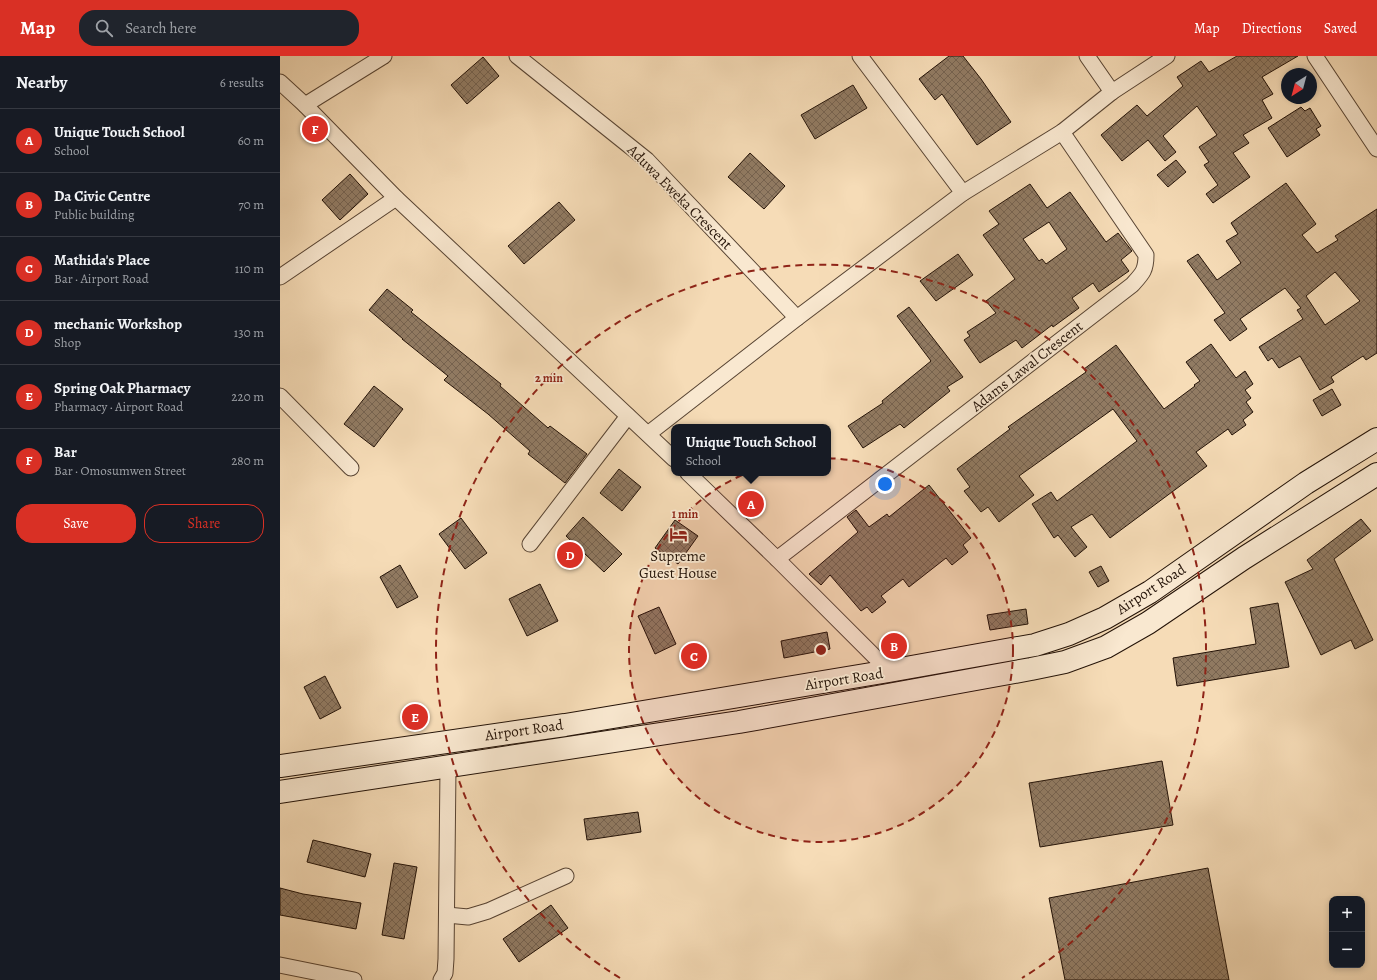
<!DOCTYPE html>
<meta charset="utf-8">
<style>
body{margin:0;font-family:Alegreya,serif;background:#20242c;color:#f1f3f6}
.controls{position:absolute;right:12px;bottom:12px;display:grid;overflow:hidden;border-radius:8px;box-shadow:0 2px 6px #0003}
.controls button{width:36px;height:36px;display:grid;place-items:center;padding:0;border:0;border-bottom:1px solid #363941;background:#171b24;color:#f1f3f6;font:20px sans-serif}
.compass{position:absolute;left:1001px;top:12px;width:36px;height:36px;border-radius:50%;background:#171b24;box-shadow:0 2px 6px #0003;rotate:216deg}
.you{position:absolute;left:605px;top:428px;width:14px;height:14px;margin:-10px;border:3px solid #fff;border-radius:50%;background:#1a73e8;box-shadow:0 0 0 6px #1a73e833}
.badge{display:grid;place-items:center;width:26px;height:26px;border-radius:50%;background:#d93025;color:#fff;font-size:13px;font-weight:700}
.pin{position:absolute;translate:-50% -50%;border:2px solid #fff;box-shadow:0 1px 4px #0006}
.popup{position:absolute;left:391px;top:368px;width:160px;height:52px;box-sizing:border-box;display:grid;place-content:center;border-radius:8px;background:#171b24;filter:drop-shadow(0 1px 3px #0005);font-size:13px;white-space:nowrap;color:#9ea1a6}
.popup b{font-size:15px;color:#f1f3f6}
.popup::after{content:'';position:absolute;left:50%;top:100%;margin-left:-8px;border:8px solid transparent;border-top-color:#171b24}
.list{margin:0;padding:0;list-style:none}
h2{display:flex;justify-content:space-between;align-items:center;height:52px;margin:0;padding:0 16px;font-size:17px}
h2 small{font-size:13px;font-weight:400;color:#9ea1a6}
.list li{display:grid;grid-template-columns:26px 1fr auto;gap:12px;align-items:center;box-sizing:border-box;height:64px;padding:0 16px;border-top:1px solid #363941}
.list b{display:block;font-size:15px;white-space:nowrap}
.list p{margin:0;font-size:13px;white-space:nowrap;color:#9ea1a6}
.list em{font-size:13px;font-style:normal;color:#9ea1a6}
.actions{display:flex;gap:8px;padding:12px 16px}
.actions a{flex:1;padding:9px 0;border:1px solid #d93025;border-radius:16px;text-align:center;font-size:14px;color:#d93025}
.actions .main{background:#d93025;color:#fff}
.icon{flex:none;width:22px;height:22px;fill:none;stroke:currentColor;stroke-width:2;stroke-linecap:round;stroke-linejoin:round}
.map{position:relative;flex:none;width:1097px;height:924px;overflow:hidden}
header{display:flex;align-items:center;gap:24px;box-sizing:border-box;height:56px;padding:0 20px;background:#d93025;color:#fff}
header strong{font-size:19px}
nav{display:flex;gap:22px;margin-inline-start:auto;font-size:14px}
.search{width:280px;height:36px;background:#20242c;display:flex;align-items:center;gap:10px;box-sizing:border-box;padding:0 14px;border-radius:16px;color:#9ea1a6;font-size:15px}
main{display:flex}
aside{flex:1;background:#171b24}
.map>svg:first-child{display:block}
.building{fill:url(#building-cross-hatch);stroke:#231207;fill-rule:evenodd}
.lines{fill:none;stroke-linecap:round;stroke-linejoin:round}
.street-casing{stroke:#584433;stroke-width:17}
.secondary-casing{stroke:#231207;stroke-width:24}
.street{stroke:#f9e8d0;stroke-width:15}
.secondary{stroke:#f9e8d0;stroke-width:22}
.ring{fill:none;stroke:#8f2418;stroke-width:2;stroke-dasharray:7 5}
.labels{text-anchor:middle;stroke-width:3.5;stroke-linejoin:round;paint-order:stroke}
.street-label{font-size:15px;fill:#231207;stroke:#f9e8d0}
.poi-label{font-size:15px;fill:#231207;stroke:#f9e8d0}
.centre{fill:#8f2418;stroke:#f9e8d0;stroke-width:2}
.ring-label{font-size:12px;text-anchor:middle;font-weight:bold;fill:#8f2418;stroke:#f9e8d0;stroke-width:3.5;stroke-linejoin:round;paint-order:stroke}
</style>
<header>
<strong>Map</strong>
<div class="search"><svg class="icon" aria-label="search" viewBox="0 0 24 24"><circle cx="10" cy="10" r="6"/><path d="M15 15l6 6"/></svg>Search here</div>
<nav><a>Map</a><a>Directions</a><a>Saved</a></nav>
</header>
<main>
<aside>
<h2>Nearby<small>6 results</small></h2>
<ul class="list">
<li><span class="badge">A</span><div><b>Unique Touch School</b><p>School</p></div><em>60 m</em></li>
<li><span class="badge">B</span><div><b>Da Civic Centre</b><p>Public building</p></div><em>70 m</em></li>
<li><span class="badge">C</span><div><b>Mathida's Place</b><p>Bar · Airport Road</p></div><em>110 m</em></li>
<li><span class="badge">D</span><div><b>mechanic Workshop</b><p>Shop</p></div><em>130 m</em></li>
<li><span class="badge">E</span><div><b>Spring Oak Pharmacy</b><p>Pharmacy · Airport Road</p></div><em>220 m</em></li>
<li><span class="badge">F</span><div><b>Bar</b><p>Bar · Omosumwen Street</p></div><em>280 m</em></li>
</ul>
<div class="actions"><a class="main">Save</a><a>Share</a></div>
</aside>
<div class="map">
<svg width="1097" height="924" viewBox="0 0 1097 924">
<defs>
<pattern id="building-cross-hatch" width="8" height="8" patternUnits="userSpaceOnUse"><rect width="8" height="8" fill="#917b63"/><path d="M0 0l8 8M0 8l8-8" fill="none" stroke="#766350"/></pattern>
</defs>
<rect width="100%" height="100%" fill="#f6dcb7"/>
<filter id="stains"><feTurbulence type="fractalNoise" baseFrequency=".005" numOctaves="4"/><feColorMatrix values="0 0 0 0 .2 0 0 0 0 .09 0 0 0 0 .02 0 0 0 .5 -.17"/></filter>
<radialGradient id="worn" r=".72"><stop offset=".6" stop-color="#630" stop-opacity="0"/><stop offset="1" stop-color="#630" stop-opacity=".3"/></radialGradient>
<!-- building -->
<g class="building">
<polygon points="669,0 683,0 701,23 731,66 697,89 662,38 655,44 639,23"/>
<polygon points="957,0 1018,0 982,21 993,38 982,44 992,62 963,79 969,87 953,97 970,121 933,147 926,138 938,129 924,109 929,106 919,91 937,79 917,50 883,80 896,96 885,105 868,84 842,105 821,79 857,49 867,60 903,30 897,21 921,5 929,16"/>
<polygon points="203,1 219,20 187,48 171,29"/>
<polygon points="573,29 587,52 535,83 521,59"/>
<polygon points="1021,51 1025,55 1030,52 1041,70 1036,73 1040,79 1007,101 988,72"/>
<polygon points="470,97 505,130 484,153 448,121"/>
<polygon points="896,104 906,116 888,131 877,119"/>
<polygon points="70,118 88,138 60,164 42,144"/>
<path d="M1006 127 1036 168 1022 179 1037 197 1058 184 1055 180 1097 153V297L1086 304 1083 300 1051 321 1054 326 1040 334 1020 300 999 312 992 302 988 305 979 291 1023 263 1017 254 1021 252 1005 232 960 263 967 273 950 285 934 264 945 257 907 205 918 198 937 224 961 207 946 185 958 178 951 167ZM1055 216 1080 245 1045 269 1026 240Z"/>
<path d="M750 128 767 152 790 136 826 186 838 177 852 195 841 204 849 215 819 236 813 227 792 242 799 252 773 271 772 269 742 292 736 284 700 307 684 284 690 280 687 276 716 257 706 245 735 223 703 179 719 168 709 155ZM769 166 787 193 766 208 762 203 759 205 743 183Z"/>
<polygon points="279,146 295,164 244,208 228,190"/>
<polygon points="678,198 693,219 656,245 640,225"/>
<polygon points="107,233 133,254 131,256 221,328 220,330 268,372 270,370 307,398 285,427 248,398 250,395 208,358 164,324 168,320 122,283 123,283 89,254"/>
<polygon points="629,251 683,321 667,331 670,335 624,372 620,368 583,392 568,370 603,347 602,345 651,305 617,260"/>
<polygon points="931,288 956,322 965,315 973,328 965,334 971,342 966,346 973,356 963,364 966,369 952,379 948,373 916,396 927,410 830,482 812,458 791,471 807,491 795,501 778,479 774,482 752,448 771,436 777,445 857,385 833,353 739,420 754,439 719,466 708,451 701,456 684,435 690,431 677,413 730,373 728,371 806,316 804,313 836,289 884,353 915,330 914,329 920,325 906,306"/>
<polygon points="94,330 123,353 94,391 64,368"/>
<polygon points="1052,333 1061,349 1042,360 1033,344"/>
<polygon points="339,413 361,431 342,455 320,437"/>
<polygon points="649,429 691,482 683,489 688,496 672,509 666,502 629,531 623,523 601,540 606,546 592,557 587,551 581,555 550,519 541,529 529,518 578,476 567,461 576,454 589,471 607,458 609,461"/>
<polygon points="303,461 342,498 324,516 286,480"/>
<polygon points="181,462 207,497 185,513 159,478"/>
<polygon points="1081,463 1091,475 1054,503 1093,584 1075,593 1071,584 1041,599 1005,526 1033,513 1027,504"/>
<polygon points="395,464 418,480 398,508 375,492"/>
<polygon points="120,509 138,541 117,552 100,521"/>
<polygon points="821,510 829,525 818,531 809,516"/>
<polygon points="260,528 278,565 247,580 229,543"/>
<polygon points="998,547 1009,611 897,630 893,602 976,588 970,552"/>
<polygon points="379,551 396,588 375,598 358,560"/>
<polygon points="746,553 748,568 710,574 707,559"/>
<polygon points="547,576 550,593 504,602 501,585"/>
<polygon points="45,620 61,652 40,663 24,631"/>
<polygon points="882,705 893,769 760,791 749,727"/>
<polygon points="358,756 361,776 307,784 304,763"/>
<polygon points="33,784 91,798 85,821 27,806"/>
<polygon points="114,807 137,811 124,883 102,879"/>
<polygon points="928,812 949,924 785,924 769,842"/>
<polygon points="0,832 23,838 81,847 76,873 0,859"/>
<polygon points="271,849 288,872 239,906 223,883"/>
</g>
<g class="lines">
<defs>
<g id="street">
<polyline points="237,0 367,104 517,262"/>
<polyline points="580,0 683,137"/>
<polyline points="807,0 832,36"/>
<polyline points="1035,0 1097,93"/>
<polyline points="0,26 25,49 116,142 394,403"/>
<polyline points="25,49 104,0"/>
<polyline points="0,221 116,142"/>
<polyline points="0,340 71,412"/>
<polyline points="368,378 517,262 683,137 782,76 832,36 887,0"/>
<polyline points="408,417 497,503 609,615"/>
<polyline points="250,488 348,360"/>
<path d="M497 503 852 229C862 218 866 215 866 199L782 76"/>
<polyline points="167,859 188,861 208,855 286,820"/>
<polyline points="0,909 74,924"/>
<polyline points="161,924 165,917 166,903 168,711"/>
</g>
<g id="secondary">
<polyline points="0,710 285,669 609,615 755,589 789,578 825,562 870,536 1026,427 1097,383"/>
<polyline points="0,736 459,666 751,613 785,606 826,591 868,567 964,502 1097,418"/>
</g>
</defs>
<!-- street casing -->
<use href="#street" class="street-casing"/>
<!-- secondary casing -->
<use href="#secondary" class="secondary-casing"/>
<!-- street -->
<use href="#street" class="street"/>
<!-- secondary -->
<use href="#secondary" class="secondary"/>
</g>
<!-- distance rings -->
<circle cx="541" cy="594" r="192" fill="#8f2418" fill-opacity=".12"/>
<g class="ring">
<circle cx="541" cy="594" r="192"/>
<path d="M340 922A385 385 0 1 1 742 922"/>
</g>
<!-- icons -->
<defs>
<symbol id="hotel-bare" viewBox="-9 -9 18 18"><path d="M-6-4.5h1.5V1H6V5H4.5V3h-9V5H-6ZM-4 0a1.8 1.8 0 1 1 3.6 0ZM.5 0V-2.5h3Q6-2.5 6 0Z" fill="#8f2418" stroke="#f9e8d0" stroke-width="2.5" paint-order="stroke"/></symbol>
</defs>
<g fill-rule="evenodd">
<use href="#hotel-bare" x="386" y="466" width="25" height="25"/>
</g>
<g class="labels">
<!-- street labels -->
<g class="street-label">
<text transform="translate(400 141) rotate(45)" y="5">Aduwa Eweka Crescent</text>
<text transform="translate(747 310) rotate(-38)" y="5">Adams Lawal Crescent</text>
<text transform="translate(871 533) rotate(-33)" y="5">Airport Road</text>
<text transform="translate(564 623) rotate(-9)" y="5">Airport Road</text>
<text transform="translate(244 674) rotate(-8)" y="5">Airport Road</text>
</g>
<!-- poi labels -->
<g class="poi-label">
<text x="398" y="505">Supreme<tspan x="398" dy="17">Guest House</tspan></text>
</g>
</g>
<circle cx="541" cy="594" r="6" class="centre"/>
<g class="ring-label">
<text x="269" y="326">2 min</text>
<text x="405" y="462">1 min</text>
</g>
<rect width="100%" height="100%" filter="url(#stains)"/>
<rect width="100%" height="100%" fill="url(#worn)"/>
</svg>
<div class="controls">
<button>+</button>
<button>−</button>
</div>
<svg class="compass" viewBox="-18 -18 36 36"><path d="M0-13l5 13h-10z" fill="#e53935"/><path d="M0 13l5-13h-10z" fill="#9ea1a6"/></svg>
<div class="you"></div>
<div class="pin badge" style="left:471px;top:448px">A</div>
<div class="popup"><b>Unique Touch School</b>School</div>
<div class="pin badge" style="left:614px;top:590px">B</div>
<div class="pin badge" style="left:414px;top:600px">C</div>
<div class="pin badge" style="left:290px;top:499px">D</div>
<div class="pin badge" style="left:135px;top:661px">E</div>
<div class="pin badge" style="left:35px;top:73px">F</div>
</div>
</main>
